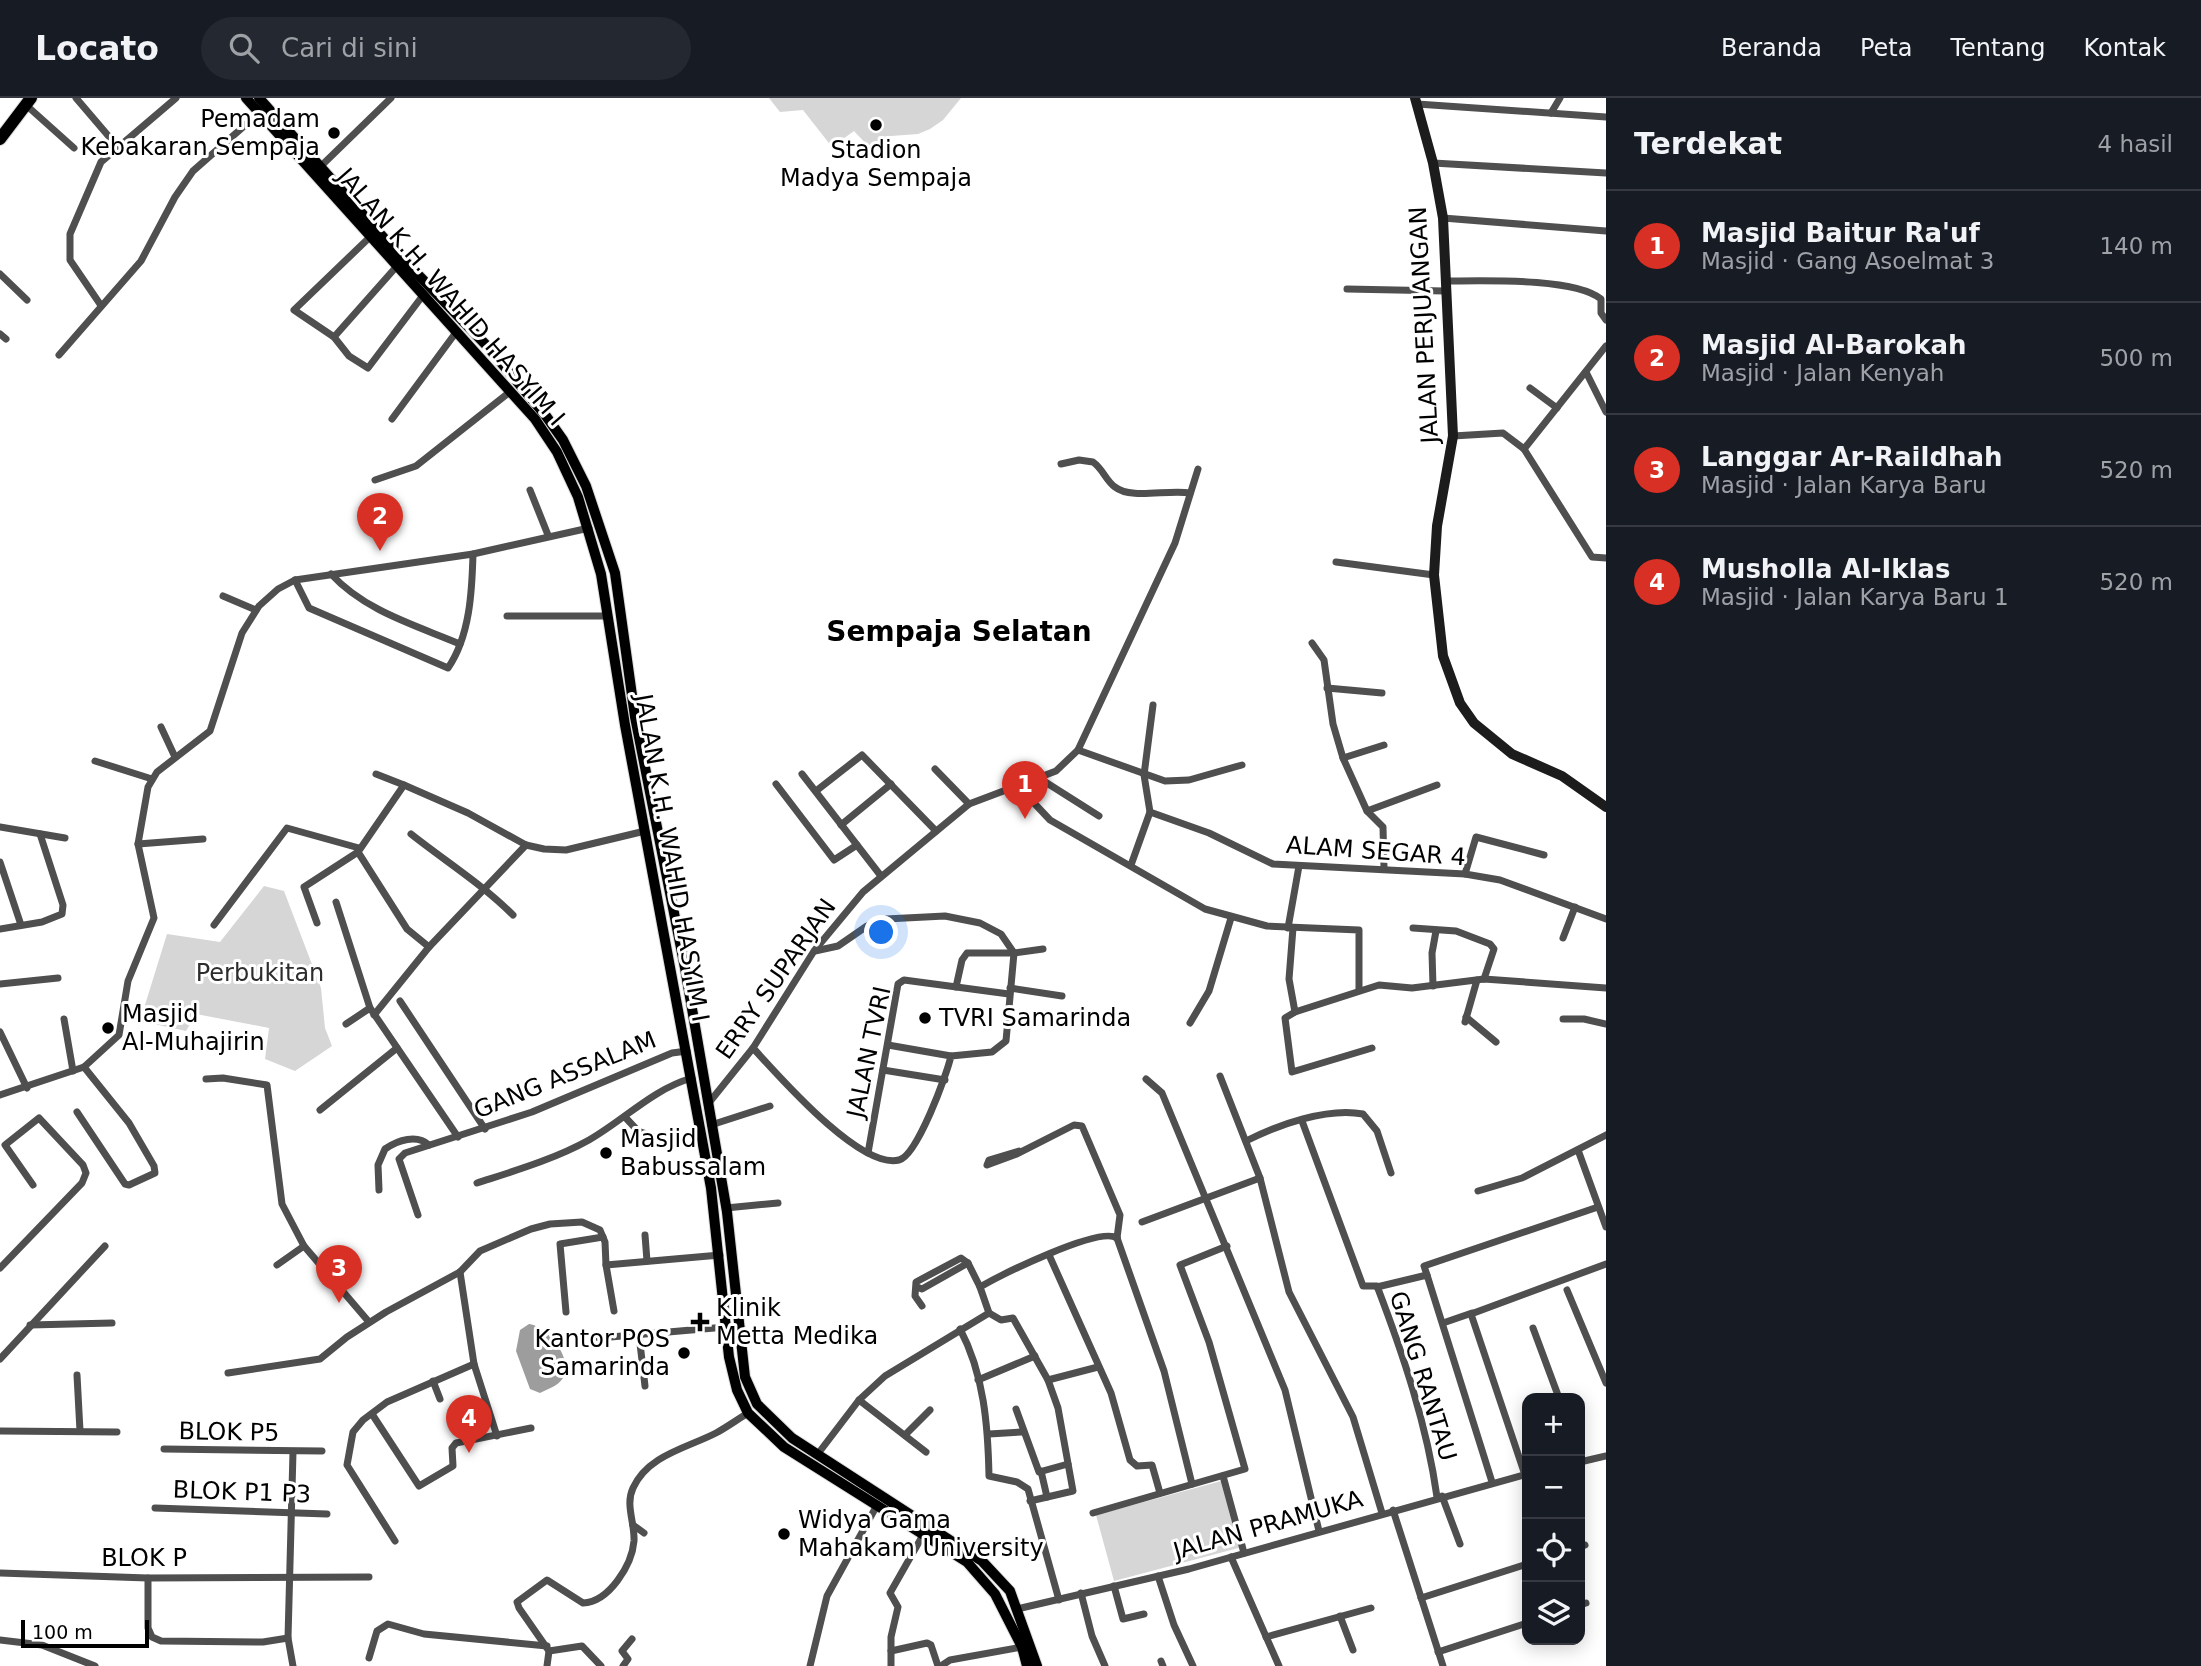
<!DOCTYPE html>
<html lang="id">
<meta charset="utf-8">
<style>
body{margin:0;font-family:"DejaVu Sans",sans-serif;background:#242831;color:#f1f3f6}
.controls{position:absolute;right:21px;bottom:21px;display:grid;overflow:hidden;border-radius:14px;box-shadow:0 4px 18px #0003}
.controls button{width:63px;height:63px;display:grid;place-items:center;padding:0;border:0;border-bottom:2px solid #363941;background:#171b24;color:#f1f3f6;font:35px sans-serif}
.scale{position:absolute;left:21px;bottom:18px;width:128px;box-sizing:border-box;padding-left:7px;border:4px solid #000;border-top:0;font-size:19px;line-height:24px;white-space:nowrap;color:#000;-webkit-text-stroke:5px #fff;paint-order:stroke}
.you{position:absolute;left:882px;top:835px;width:24px;height:24px;margin:-18px;border:5px solid #fff;border-radius:50%;background:#1a73e8;box-shadow:0 0 0 10px #1a73e833}
.badge{display:grid;place-items:center;width:46px;height:46px;border-radius:50%;background:#d93025;color:#fff;font-size:23px;font-weight:700}
.pin{position:absolute;translate:-50% -58px;filter:drop-shadow(0 2px 4px #0008)}
.pin::after{content:'';position:absolute;top:37px;width:24px;height:21px;background:inherit;clip-path:polygon(0 0,100% 0,50% 100%)}
.list{margin:0;padding:0;list-style:none}
h2{display:flex;justify-content:space-between;align-items:center;height:91px;margin:0;padding:0 28px;font-size:30px}
h2 small{font-size:23px;font-weight:400;color:#9ea1a6}
.list li{display:grid;grid-template-columns:46px 1fr auto;gap:21px;align-items:center;box-sizing:border-box;height:112px;padding:0 28px;border-top:2px solid #363941}
.list b{display:block;font-size:26px;white-space:nowrap}
.list p{margin:0;font-size:23px;white-space:nowrap;color:#9ea1a6}
.list em{font-size:23px;font-style:normal;color:#9ea1a6}
.icon{flex:none;width:38px;height:38px;fill:none;stroke:currentColor;stroke-width:2;stroke-linecap:round;stroke-linejoin:round}
.map{position:relative;flex:none;width:1606px;height:1568px;overflow:hidden}
header{display:flex;align-items:center;gap:42px;box-sizing:border-box;height:98px;padding:0 35px;background:#171b24;border-bottom:2px solid #363941}
header strong{font-size:33px}
nav{display:flex;gap:38px;margin-inline-start:auto;font-size:24px}
.search{width:490px;height:63px;background:#242831;display:flex;align-items:center;gap:18px;box-sizing:border-box;padding:0 24px;border-radius:38px;color:#9ea1a6;font-size:26px}
main{display:flex}
aside{flex:1;background:#171b24}
.map>svg:first-child{display:block}
.green{fill:#d6d6d6}
.water{fill:#9d9d9d}
.lines{fill:none;stroke-linecap:round;stroke-linejoin:round}
.primary-casing{stroke:#dbdbdb;stroke-width:12}
.highway-casing{stroke:#dbdbdb;stroke-width:14}
.street{stroke:#4f4f4f;stroke-width:7}
.secondary{stroke:#1c1c1c;stroke-width:10}
.primary{stroke:#000;stroke-width:10}
.highway{stroke:#000;stroke-width:12}
.poi-dot{fill:#000;stroke:#fff;stroke-width:2.5}
.labels{text-anchor:middle;stroke-width:6;stroke-linejoin:round;paint-order:stroke}
.poi-label{font-size:24px;fill:#000;stroke:#fff;text-anchor:start}
.street-label{font-size:24px;fill:#000;stroke:#fff}
.park-label{font-size:24px;fill:#2d2d2d;stroke:#fff}
.quarter-label{font-size:28px;font-weight:bold;fill:#000;stroke:#fff}
</style>
<header>
<strong>Locato</strong>
<div class="search"><svg class="icon" aria-label="search" viewBox="0 0 24 24"><circle cx="10" cy="10" r="6"/><path d="M15 15l6 6"/></svg>Cari di sini</div>
<nav><a>Beranda</a><a>Peta</a><a>Tentang</a><a>Kontak</a></nav>
</header>
<main>
<div class="map">
<svg width="1606" height="1568" viewBox="0 0 1606 1568">
<rect width="100%" height="100%" fill="#fff"/>
<!-- green -->
<g class="green">
<polygon points="769,0 961,0 943,22 930,31 918,36 891,38 872,52 854,33 832,49 803,12 780,14"/>
<polygon points="264,788 284,793 321,890 325,930 332,948 295,973 265,961 269,930 196,916 186,933 140,923 167,836 220,844"/>
<polygon points="1225,1382 1246,1448 1114,1483 1096,1417"/>
</g>
<!-- water -->
<path class="water" d="M529 1226C547 1228 575 1262 563 1280 558 1288 548 1291 540 1295L530 1291 516 1253 520 1232Z"/>
<g class="lines">
<defs>
<g id="primary">
<polyline points="246,0 535,321 557,354 578,399 601,476 625,627 711,1090 729,1259 737,1292 748,1315 784,1349 967,1464 995,1496 1022,1549 1027,1568"/>
<polyline points="259,0 400,158 488,249 546,318 563,342 586,388 615,475 635,619 685,870 727,1114 745,1279 757,1306 792,1340 982,1463 1010,1493 1037,1568"/>
</g>
<polyline id="highway" points="0,41 31,0"/>
</defs>
<!-- primary casing -->
<use href="#primary" class="primary-casing"/>
<!-- highway casing -->
<use href="#highway" class="highway-casing"/>
<!-- street -->
<g class="street">
<polyline points="76,0 117,48"/>
<polyline points="1417,6 1606,19"/>
<polyline points="26,7 74,50"/>
<polyline points="1551,15 1560,0"/>
<polyline points="1433,65 1606,75"/>
<polyline points="319,70 391,0"/>
<polyline points="1443,120 1606,133"/>
<polyline points="371,138 294,212 334,239 349,258 368,270 424,196"/>
<polyline points="0,176 27,202"/>
<path d="M1445 183C1480 183 1574 179 1601 201V215L1606 222"/>
<polyline points="1347,191 1445,193"/>
<polyline points="100,206 70,162 70,136 101,64 176,0"/>
<polyline points="0,236 6,241"/>
<polyline points="334,239 397,168"/>
<polyline points="59,257 141,163 175,99 193,73 259,15"/>
<polyline points="1586,274 1606,314"/>
<polyline points="1530,290 1557,310"/>
<polyline points="392,321 457,233"/>
<polyline points="1453,338 1503,335 1524,351 1592,459 1606,460"/>
<polyline points="1524,351 1606,248"/>
<path d="M1061 366 1079 362 1093 364C1103 371 1106 383 1115 389 1131 402 1168 391 1190 395"/>
<polyline points="375,382 416,368 511,293"/>
<polyline points="530,392 548,437"/>
<polyline points="1336,464 1434,477"/>
<path d="M331 476C365 513 415 527 460 546"/>
<path d="M295 482 309 510 448 570C470 538 472 493 473 456"/>
<polyline points="223,498 256,512"/>
<polyline points="507,518 608,518"/>
<polyline points="1312,545 1324,562 1333,626 1343,660 1367,713 1383,729 1384,770"/>
<polyline points="1327,590 1382,595"/>
<polyline points="1153,607 1144,677 1150,714 1209,735 1273,766 1465,776 1500,782 1606,821"/>
<polyline points="161,629 175,659"/>
<polyline points="1078,652 1165,683 1189,682 1242,667"/>
<polyline points="1343,660 1384,647"/>
<polyline points="95,663 152,681"/>
<polyline points="935,671 969,706"/>
<polyline points="376,676 404,687"/>
<polyline points="802,676 881,778"/>
<polyline points="1039,680 1099,718"/>
<polyline points="776,686 834,762 857,747"/>
<polyline points="1017,687 1050,722 1205,811 1267,828 1359,832 1359,891"/>
<polyline points="816,693 862,657 936,733"/>
<polyline points="1367,713 1437,687"/>
<polyline points="841,727 891,686"/>
<polyline points="0,729 65,740"/>
<path d="M411 736C445 763 482 786 513 817"/>
<polyline points="138,746 203,741"/>
<polyline points="0,764 21,827"/>
<polyline points="1131,767 1150,714"/>
<polyline points="1465,776 1476,739 1544,757"/>
<polyline points="336,804 370,910 458,1039"/>
<polyline points="317,825 304,789 358,754"/>
<polyline points="214,827 287,730 359,750"/>
<polyline points="1288,830 1299,768"/>
<polyline points="1293,830 1289,881 1295,914"/>
<polyline points="1413,830 1456,833 1490,846 1494,851 1484,881"/>
<polyline points="0,831 42,824 62,816 63,807 40,736"/>
<polyline points="1563,840 1575,809"/>
<polyline points="429,849 407,831 358,754 404,687 468,715 526,747 544,751 566,752 645,733"/>
<polyline points="0,886 58,880"/>
<polyline points="1433,888 1432,855 1436,833"/>
<polyline points="956,889 962,862 967,855 1014,855 1043,851"/>
<polyline points="1010,890 1062,898"/>
<polyline points="400,903 485,1031"/>
<polyline points="374,917 429,849 526,747"/>
<polyline points="1466,919 1496,944"/>
<polyline points="64,921 73,973"/>
<polyline points="1563,921 1584,921 1606,926"/>
<polyline points="1465,924 1477,882"/>
<polyline points="1190,925 1209,893 1231,820"/>
<polyline points="346,926 370,910"/>
<polyline points="0,934 27,990"/>
<polyline points="888,947 951,958"/>
<path d="M753 950C778 977 860 1072 899 1062 917 1058 947 976 951 958L992 954 1006 943 1014 855 1001 836 980 825 945 818 886 821 867 828 838 848 815 853"/>
<polyline points="1372,950 1292,974 1285,920 1295,914 1379,887 1412,890 1484,881 1606,890"/>
<polyline points="883,972 945,982"/>
<polyline points="1220,978 1260,1080 1289,1194 1353,1319 1382,1415"/>
<polyline points="206,981 223,980 267,987 282,1106 304,1148 369,1224"/>
<polyline points="1146,981 1162,995 1285,1292 1319,1433"/>
<polyline points="0,997 84,969 119,937 128,883 154,820 138,746 148,689 157,674 210,633 242,535 259,508 278,491 295,482 473,456 589,430"/>
<polyline points="708,1006 753,950 814,853 863,794 969,706 1056,673 1078,652 1175,445 1198,371"/>
<polyline points="320,1012 397,950"/>
<polyline points="77,1014 125,1086 129,1087 155,1075 154,1068 129,1025 84,969"/>
<polyline points="625,1019 638,1033 652,1038"/>
<path d="M1302 1023 1363 1188H1377C1403 1256 1427 1327 1437 1399"/>
<polyline points="711,1027 770,1008"/>
<path d="M1246 1043C1277 1027 1328 1009 1363 1016L1377 1033 1391 1075"/>
<polyline points="1578,1052 1606,1129"/>
<polyline points="1019,1053 989,1062 987,1067 1017,1056 1074,1027 1082,1028 1120,1117 1117,1140"/>
<polyline points="868,1055 898,886 904,882 1009,896"/>
<path d="M477 1085C514 1073 555 1061 589 1042 624 1022 653 991 692 980"/>
<path d="M379 1092 378 1067 385 1051C398 1042 417 1036 429 1047"/>
<polyline points="1478,1093 1522,1080 1606,1037"/>
<polyline points="726,1110 778,1105"/>
<polyline points="418,1117 399,1061 405,1055 532,1014 672,955 687,953"/>
<polyline points="1142,1124 1260,1080"/>
<polyline points="645,1137 647,1163"/>
<polyline points="1117,1140 1164,1273 1192,1386"/>
<polyline points="1049,1157 1111,1295 1130,1362 1137,1368 1152,1367 1160,1395"/>
<polyline points="277,1167 304,1148"/>
<polyline points="606,1167 614,1213"/>
<polyline points="0,1170 82,1085 86,1075 83,1067 39,1020 5,1047 33,1087"/>
<polyline points="460,1174 474,1266 497,1338"/>
<polyline points="1427,1177 1424,1168 1598,1109"/>
<polyline points="917,1189 922,1191 968,1165"/>
<polyline points="1377,1189 1427,1177 1492,1384"/>
<polyline points="1567,1192 1606,1285"/>
<polyline points="922,1208 915,1198 916,1184 961,1160 968,1165 980,1189"/>
<polyline points="566,1214 560,1146 603,1139"/>
<polyline points="989,1215 1001,1222 1013,1220 1048,1282 1058,1310 1073,1393 1030,1403"/>
<polyline points="1443,1225 1472,1215"/>
<polyline points="30,1227 112,1225"/>
<polyline points="1533,1230 1559,1300"/>
<path d="M960 1231C984 1276 988 1328 989 1378L1017 1384 1028 1391 1059 1502"/>
<polyline points="639,1237 645,1288"/>
<polyline points="599,1240 726,1229"/>
<polyline points="0,1261 105,1148"/>
<polyline points="228,1275 320,1261 347,1239 386,1214 460,1174 480,1153 531,1131 550,1126 582,1124 600,1132 605,1144 606,1167 720,1157"/>
<polyline points="77,1277 80,1333"/>
<polyline points="978,1282 1035,1258"/>
<polyline points="1048,1282 1098,1269"/>
<polyline points="433,1283 440,1301"/>
<polyline points="859,1302 926,1354"/>
<polyline points="1016,1311 1039,1374 1068,1366"/>
<polyline points="372,1316 419,1388 453,1368 452,1350 456,1345 531,1330"/>
<polyline points="0,1333 117,1334"/>
<polyline points="989,1336 1022,1334"/>
<polyline points="905,1337 930,1312"/>
<polyline points="164,1351 322,1353"/>
<path d="M817 1357 859 1302 885 1278 989 1215 980 1189C1001 1177 1099 1128 1117 1140"/>
<polyline points="1580,1364 1606,1358"/>
<polyline points="1041,1373 1047,1399"/>
<polyline points="1525,1377 1471,1216 1606,1166"/>
<polyline points="1223,1378 1244,1455"/>
<polyline points="1442,1398 1460,1446"/>
<polyline points="155,1410 327,1416"/>
<polyline points="1393,1412 1443,1568"/>
<polyline points="1093,1415 1245,1371 1209,1244 1180,1167 1227,1148"/>
<polyline points="633,1427 644,1435"/>
<polyline points="395,1443 347,1367 353,1334 363,1322 387,1304 474,1266"/>
<polyline points="1580,1449 1585,1447"/>
<polyline points="1231,1459 1279,1568"/>
<polyline points="0,1475 148,1480 369,1479"/>
<polyline points="1158,1478 1174,1527 1193,1568"/>
<polyline points="148,1480 148,1530 152,1539 161,1543 263,1544 288,1540 293,1354"/>
<polyline points="1114,1488 1123,1521 1144,1516"/>
<polyline points="1081,1495 1092,1538 1105,1568"/>
<polyline points="1421,1500 1527,1466"/>
<polyline points="1580,1507 1586,1505"/>
<polyline points="1017,1511 1189,1471 1527,1376"/>
<polyline points="1340,1518 1353,1552"/>
<polyline points="1266,1539 1371,1510"/>
<polyline points="288,1540 293,1568"/>
<polyline points="0,1542 42,1547 95,1568"/>
<polyline points="549,1553 582,1548 601,1568"/>
<polyline points="891,1553 927,1545 931,1547 938,1568"/>
<polyline points="1438,1554 1527,1525"/>
<polyline points="369,1560 377,1533 388,1526 424,1536 547,1548"/>
<polyline points="1161,1563 1163,1568"/>
<path d="M547 1568 549 1553 519 1510 517 1504 547 1482 583 1505C609 1504 632 1467 634 1443 635 1425 625 1407 633 1390 648 1357 687 1350 716 1335 727 1329 738 1321 748 1315"/>
<polyline points="623,1568 628,1561 622,1553 632,1541"/>
<polyline points="810,1568 827,1498 876,1409"/>
<polyline points="891,1568 891,1539 898,1509 890,1495 923,1437"/>
<polyline points="941,1568 950,1562 1022,1549"/>
</g>
<!-- secondary -->
<polyline class="secondary" points="1415,0 1433,65 1443,120 1453,338 1437,428 1434,477 1443,558 1460,605 1474,625 1512,656 1562,678 1606,709"/>
<!-- primary -->
<use href="#primary" class="primary"/>
<!-- highway -->
<use href="#highway" class="highway"/>
</g>
<!-- markers -->
<g class="poi-dot">
<circle cx="876" cy="27" r="7"/>
<circle cx="334" cy="35" r="7"/>
<circle cx="925" cy="920" r="7"/>
<circle cx="108" cy="930" r="7"/>
<circle cx="606" cy="1055" r="7"/>
<path d="M696.5 1213.5h7v7h7v7h-7v7h-7v-7h-7v-7h7z"/>
<circle cx="684" cy="1255" r="7"/>
<circle cx="784" cy="1436" r="7"/>
</g>
<g class="labels">
<!-- poi labels -->
<g class="poi-label">
<text x="320" y="29" text-anchor="end">Pemadam<tspan x="320" dy="28">Kebakaran Sempaja</tspan></text>
<text x="876" y="60" text-anchor="middle">Stadion<tspan x="876" dy="28">Madya Sempaja</tspan></text>
<text x="122" y="924">Masjid<tspan x="122" dy="28">Al-Muhajirin</tspan></text>
<text x="939" y="928">TVRI Samarinda</text>
<text x="620" y="1049">Masjid<tspan x="620" dy="28">Babussalam</tspan></text>
<text x="716" y="1218">Klinik<tspan x="716" dy="28">Metta Medika</tspan></text>
<text x="670" y="1249" text-anchor="end">Kantor POS<tspan x="670" dy="28">Samarinda</tspan></text>
<text x="798" y="1430">Widya Gama<tspan x="798" dy="28">Mahakam University</tspan></text>
</g>
<!-- street labels -->
<g class="street-label">
<text transform="translate(451 199) rotate(49)" y="8">JALAN K.H. WAHID HASYIM I</text>
<text transform="translate(1424 227) rotate(-93)" y="8">JALAN PERJUANGAN</text>
<text transform="translate(1376 753) rotate(4)" y="8">ALAM SEGAR 4</text>
<text transform="translate(672 760) rotate(80)" y="8">JALAN K.H. WAHID HASYIM I</text>
<text transform="translate(776 881) rotate(-55)" y="8">ERRY SUPARJAN</text>
<text transform="translate(869 954) rotate(-78)" y="8">JALAN TVRI</text>
<text transform="translate(565 977) rotate(-22)" y="8">GANG ASSALAM</text>
<text transform="translate(1423 1278) rotate(73)" y="8">GANG RANTAU</text>
<text transform="translate(229 1334) rotate(1)" y="8">BLOK P5</text>
<text transform="translate(242 1394) rotate(2)" y="8">BLOK P1 P3</text>
<text transform="translate(1268 1427) rotate(-16)" y="8">JALAN PRAMUKA</text>
<text x="144" y="1468">BLOK P</text>
</g>
<!-- park labels -->
<g class="park-label">
<text x="260" y="883">Perbukitan</text>
</g>
<!-- quarter labels -->
<g class="quarter-label">
<text x="959" y="543">Sempaja Selatan</text>
</g>
</g>
</svg>
<div class="controls">
<button>+</button>
<button>−</button>
<button><svg class="icon" aria-label="locate" viewBox="0 0 24 24"><circle cx="12" cy="12" r="6"/><path d="M12 2v4M12 18v4M2 12h4M18 12h4"/></svg></button>
<button><svg class="icon" aria-label="layers" viewBox="0 0 24 24"><path d="M12 4l9 5-9 5-9-5zM3 14l9 5 9-5"/></svg></button>
</div>
<div class="scale">100 m</div>
<div class="you"></div>
<div class="pin badge" style="left:1025px;top:721px">1</div>
<div class="pin badge" style="left:380px;top:453px">2</div>
<div class="pin badge" style="left:339px;top:1205px">3</div>
<div class="pin badge" style="left:469px;top:1355px">4</div>
</div>
<aside>
<h2>Terdekat<small>4 hasil</small></h2>
<ul class="list">
<li><span class="badge">1</span><div><b>Masjid Baitur Ra'uf</b><p>Masjid · Gang Asoelmat 3</p></div><em>140 m</em></li>
<li><span class="badge">2</span><div><b>Masjid Al-Barokah</b><p>Masjid · Jalan Kenyah</p></div><em>500 m</em></li>
<li><span class="badge">3</span><div><b>Langgar Ar-Raildhah</b><p>Masjid · Jalan Karya Baru</p></div><em>520 m</em></li>
<li><span class="badge">4</span><div><b>Musholla Al-Iklas</b><p>Masjid · Jalan Karya Baru 1</p></div><em>520 m</em></li>
</ul>
</aside>
</main>
